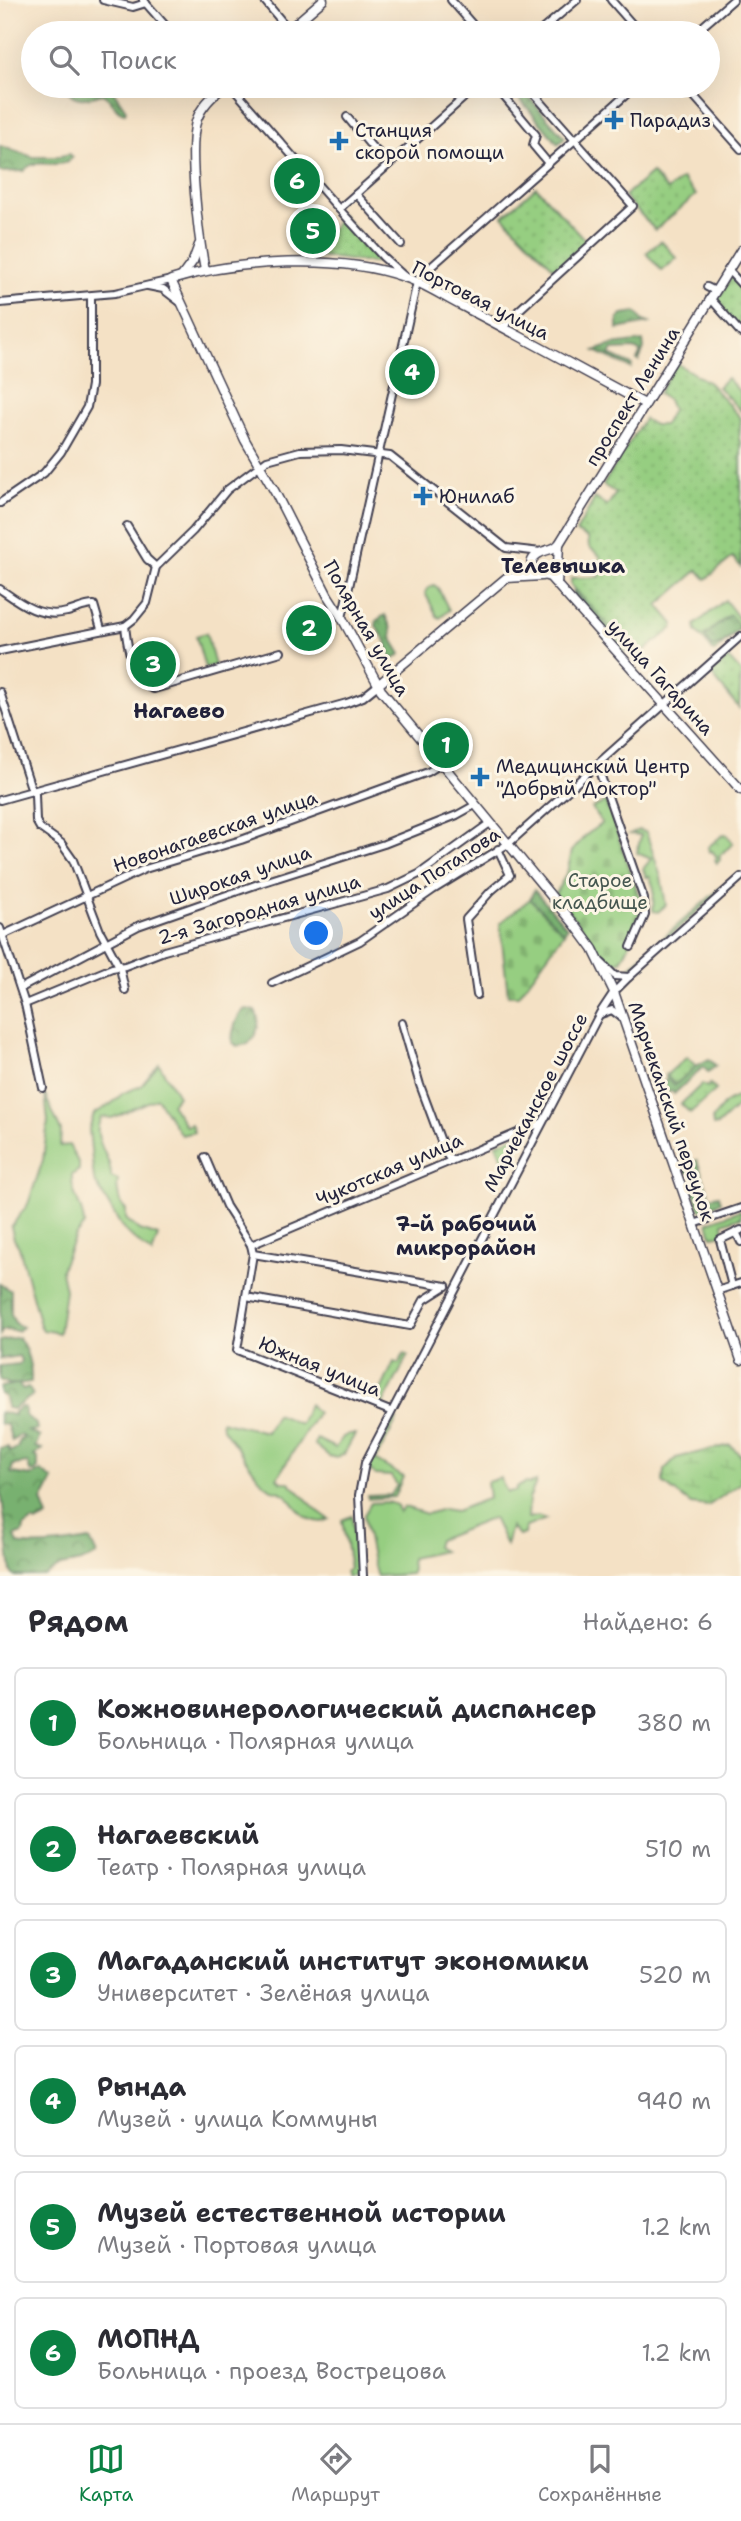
<!DOCTYPE html>
<html lang="ru">
<meta charset="utf-8">
<style>
body{margin:0;font-family:"Shantell Sans",sans-serif;background:#f2f2f3;color:#2b2b33}
.you{position:absolute;left:317px;top:934px;width:24px;height:24px;margin:-18px;border:5px solid #fff;border-radius:50%;background:#1a73e8;box-shadow:0 0 0 10px #1a73e833}
.badge{display:grid;place-items:center;width:46px;height:46px;border-radius:50%;background:#0b8043;color:#fff;font-size:23px;font-weight:700}
.pin{position:absolute;translate:-50% -50%;border:4px solid #fff;box-shadow:0 2px 7px #0006}
.list{margin:0;padding:0;list-style:none}
h2{display:flex;justify-content:space-between;align-items:center;height:91px;margin:0;padding:0 28px;font-size:30px}
h2 small{font-size:23px;font-weight:400;color:#7c7c81}
.list li{display:grid;grid-template-columns:46px 1fr auto;gap:21px;align-items:center;box-sizing:border-box;height:112px;margin:0 14px 14px;padding:0 14px;border:2px solid #e1e1e2;border-radius:10px}
.list b{display:block;font-size:26px;white-space:nowrap}
.list p{margin:0;font-size:23px;white-space:nowrap;color:#7c7c81}
.list em{font-size:23px;font-style:normal;color:#7c7c81}
.icon{flex:none;width:38px;height:38px;fill:none;stroke:currentColor;stroke-width:2;stroke-linecap:round;stroke-linejoin:round}
.map{position:relative;flex:none;width:741px;height:1576px;overflow:hidden}
.search{position:absolute;background:#fff;box-shadow:0 7px 28px #0002;left:21px;right:21px;top:21px;height:77px;display:flex;align-items:center;gap:18px;box-sizing:border-box;padding:0 24px;border-radius:38px;color:#7c7c81;font-size:26px}
.sheet{height:847px;background:#fff}
nav{display:flex;justify-content:space-around;align-items:center;box-sizing:border-box;height:98px;border-top:2px solid #e1e1e2;background:#fff;font-size:19px;color:#7c7c81}
nav a{display:grid;justify-items:center;gap:4px}
nav .on{color:#0b8043}
.map>svg:first-child{display:block}
.grass{fill:#96ce81;stroke:#5c785e;stroke-width:2}
.forest{fill:url(#forest-crowns);stroke:#4d6a55;stroke-width:2}
.wetland{fill:url(#wetland-marsh);stroke:#5c785e;stroke-width:2}
.cemetery{fill:url(#cemetery-stones);stroke:#5c785e;stroke-width:2}
.park{fill:url(#park-dots);stroke:#5c785e;stroke-width:2}
.lines{fill:none;stroke-linecap:round;stroke-linejoin:round}
.minor-casing{stroke:#423f50;stroke-width:10}
.major-casing{stroke:#423f50;stroke-width:11}
.minor{stroke:#fff;stroke-width:6}
.major{stroke:#fff;stroke-width:8}
.poi-dot{fill:#1f6fb2;stroke:#fcf5e5;stroke-width:2.5}
.labels{text-anchor:middle;stroke-width:6;stroke-linejoin:round;paint-order:stroke}
.poi-label{font-size:19px;fill:#22223b;stroke:#fcf5e5;text-anchor:start}
.street-label{font-size:19px;fill:#22223b;stroke:#fcf5e5}
.park-label{font-size:19px;fill:#455650;stroke:#fcf5e5}
.neighbourhood-label{font-size:21px;font-weight:bold;fill:#22223b;stroke:#fcf5e5}
</style>
<div class="map">
<svg width="741" height="1576" viewBox="0 0 741 1576">
<defs>
<pattern id="forest-crowns" width="20" height="18" patternUnits="userSpaceOnUse" patternTransform="scale(1.75)"><rect width="20" height="18" fill="#78b16f"/><path d="M2 6a3 3 0 1 1 6 0M12 15a3 3 0 1 1 6 0" fill="none" stroke="#62905c"/></pattern>
<pattern id="wetland-marsh" width="20" height="14" patternUnits="userSpaceOnUse" patternTransform="scale(1.75)"><rect width="20" height="14" fill="#96ce81"/><path d="M1 5h8M5 5V1M11 12h8M15 12V8" fill="none" stroke="#81b170"/></pattern>
<pattern id="cemetery-stones" width="16" height="16" patternUnits="userSpaceOnUse" patternTransform="scale(1.75)"><rect width="16" height="16" fill="#96ce81"/><path d="M2 7V4a2 2 0 0 1 4 0v3zM10 15v-3a2 2 0 0 1 4 0v3z" fill="#81b170"/></pattern>
<pattern id="park-dots" width="8" height="8" patternUnits="userSpaceOnUse" patternTransform="scale(1.75)"><rect width="8" height="8" fill="#96ce81"/><path d="M2 2h.1M6 6h.1" fill="none" stroke="#81b170" stroke-width="1.8" stroke-linecap="round"/></pattern>
</defs>
<rect width="100%" height="100%" fill="#fcf5e5"/>
<filter id="ink" filterUnits="userSpaceOnUse"><feTurbulence type="fractalNoise" baseFrequency=".0143" numOctaves="2"/><feDisplacementMap in="SourceGraphic" scale="14" xChannelSelector="R" yChannelSelector="G"/><feConvolveMatrix kernelMatrix="1 2 1 2 8 2 1 2 1" color-interpolation-filters="sRGB"/></filter>
<filter id="wash" filterUnits="userSpaceOnUse"><feTurbulence type="fractalNoise" baseFrequency=".00686" numOctaves="4" result="noise"/><feDisplacementMap in="SourceGraphic" scale="28" xChannelSelector="R" yChannelSelector="G"/><feGaussianBlur stdDeviation="1.57" result="paint"/><feColorMatrix in="noise" values="0 0 0 0 0 0 0 0 0 0 0 0 0 0 0 0 0 1.4 0 .05"/><feComposite in="paint" operator="in"/></filter>
<g filter="url(#wash)">
<rect width="100%" height="100%" fill="#f4e1c5"/>
<!-- grass -->
<g class="grass">
<polygon points="727,378 741,393 741,411 718,387"/>
<polygon points="434,585 438,588 449,610 440,618 437,616 425,593 427,589"/>
<polygon points="725,600 741,621 741,628 714,652 696,631 695,625"/>
<polygon points="206,633 215,665 205,668 196,636"/>
<polygon points="638,830 646,832 661,877 666,905 658,912 653,911 654,889 650,877 646,877 643,869 651,859 637,853 641,835 630,834"/>
<polygon points="727,882 728,885 625,975 623,973"/>
<path d="M159 1064 178 1096 171 1104 186 1126 191 1124 194 1132 181 1135 157 1098 112 1118 102 1117C88 1137 113 1158 111 1177L118 1180C116 1188 119 1205 126 1210V1219L139 1230 158 1236 152 1254 123 1229 94 1180 89 1129 94 1114 111 1104 123 1093 141 1086Z"/>
<polygon points="741,1094 741,1103 718,1125 713,1126 712,1119 725,1103"/>
<path d="M45 1095 61 1131 60 1146 69 1145 79 1164V1170L72 1175C71 1198 83 1202 84 1225L75 1236 63 1264 61 1271 65 1290 59 1333 43 1330 40 1325 19 1247 14 1239 11 1227 28 1204 43 1160 48 1121Z"/>
<polygon points="741,1210 741,1217 723,1223 724,1234 712,1236 708,1222"/>
<polygon points="404,1354 408,1356 383,1404 376,1401 394,1362 399,1364"/>
<path d="M309 1404 317 1413 277 1478 281 1482H289L318 1511 329 1519 322 1522C293 1519 296 1493 273 1490L262 1482 222 1427 221 1421 266 1432 276 1414 300 1424Z"/>
<polygon points="394,1419 397,1420 375,1460 403,1477 394,1497 368,1499 368,1496 391,1495 397,1485 391,1476 376,1475 367,1469 391,1421"/>
<polygon points="349,1434 355,1434 344,1454 336,1458 329,1456 314,1444 317,1439 335,1448 343,1437"/>
<path d="M500 1478 507 1492 516 1491V1488L525 1483 529 1484 536 1482 529 1499 528 1518 538 1516 546 1519 526 1527 524 1534 519 1536 511 1527 506 1545 493 1518 438 1540 436 1547 443 1551 411 1558 412 1570 410 1574 377 1576C374 1571 365 1523 364 1515L371 1503 388 1502 397 1505 399 1512 404 1507 427 1514 443 1509 456 1511 489 1498 487 1482Z"/>
<polygon points="352,1516 357,1576 347,1576 346,1572 350,1568 342,1520"/>
</g>
<!-- forest -->
<g class="forest">
<path d="M65 86H110L126 110 125 113C114 111 112 98 102 94 87 99 73 103 65 86Z"/>
<polygon points="509,86 519,86 565,138 558,144"/>
<path d="M0 146 33 157H56L69 154 73 157C59 173 37 154 24 171L0 172Z"/>
<polygon points="636,312 643,321 649,323 618,329 618,319 623,314"/>
<polygon points="643,341 644,349 639,361 637,360 641,352 633,349 613,350 610,355 632,365 631,368 595,351 612,345"/>
<path d="M571 578 633 647 629 651 622 652 571 594 573 592 592 613C584 602 571 593 571 578Z"/>
<polygon points="385,615 391,628 393,641 401,654 394,659 391,659 386,641 376,626 377,620"/>
<polygon points="730,615 738,625 738,630 721,644 713,647 704,636"/>
<polygon points="534,890 567,927 564,933 530,899"/>
<path d="M245 1009 255 1011C262 1022 257 1035 248 1044L237 1046 232 1042C232 1031 236 1016 245 1009Z"/>
<polygon points="709,1059 716,1066 708,1072 703,1067 674,1094 672,1091 666,1093 661,1087 666,1080 666,1075 675,1084 696,1066"/>
<polygon points="697,1160 710,1197 719,1195 721,1202 702,1210 700,1210 692,1187 695,1183 692,1172 686,1173 684,1165"/>
<polygon points="0,1284 11,1291 11,1314 15,1323 22,1327 17,1331 3,1330 0,1335"/>
<path d="M18 1337C27 1347 32 1369 31 1382L18 1384 23 1389 28 1387 33 1395 13 1409 7 1408 5 1397 0 1394V1387L17 1384H9L0 1380V1366L19 1364 21 1361 19 1356 0 1359V1341Z"/>
<path d="M21 1407 25 1408V1415L36 1424 37 1430 28 1431 40 1437 35 1447 42 1449 34 1456 38 1458V1468L34 1472 30 1471 28 1463 13 1465 11 1473 32 1476 41 1471 53 1480 42 1501 48 1517 36 1523 33 1521 24 1527 23 1533 15 1536 18 1544C38 1548 69 1543 90 1540L97 1555 81 1562 61 1566 44 1576H14L11 1572 0 1482V1448L8 1447 10 1452 18 1447 19 1440 24 1437 20 1435 12 1441 7 1425 0 1424V1412L14 1415V1412Z"/>
</g>
<!-- wetland -->
<polygon class="wetland" points="730,1445 741,1455 741,1483 708,1506 691,1504 663,1483 664,1470 676,1458"/>
<!-- cemetery -->
<g class="cemetery">
<path d="M606 802 642 904C640 925 631 943 621 961L612 962 611 966H608L592 940 555 894 567 873 572 851 585 836 602 823 592 808Z"/>
<polygon points="530,899 564,933 519,995 508,995 500,923"/>
</g>
<!-- park -->
<g class="park">
<polygon points="652,173 667,190 682,179 696,195 655,230 624,196"/>
<polygon points="536,187 586,241 556,270 503,216"/>
<polygon points="341,214 379,257 374,263 316,256"/>
<polygon points="661,241 677,258 662,271 646,253"/>
<polygon points="733,275 741,284 741,333 715,304"/>
<polygon points="676,363 709,383 741,418 739,440 741,442 741,567 733,557 706,579 698,570 658,605 674,624 673,628 637,657 571,585 571,578 600,577 600,556 589,547 588,538 576,532 595,498 607,506 616,493 603,485 644,419 654,425 664,425 672,410 668,400 658,394"/>
<polygon points="728,658 741,672 739,708 711,674"/>
<polygon points="724,834 726,834 733,844 720,855 720,860 717,863 715,860 717,857 712,851 709,852 708,847"/>
<polygon points="687,1057 696,1066 675,1085 666,1075"/>
<polygon points="702,1084 707,1087 710,1084 716,1090 690,1113 681,1104"/>
<polygon points="522,1133 522,1136 506,1166 496,1144"/>
</g>
</g>
<g filter="url(#ink)">
<g class="lines">
<defs>
<g id="minor">
<polyline points="103,0 133,7 146,3"/>
<polyline points="143,0 172,33"/>
<polyline points="264,0 289,30"/>
<polyline points="451,0 480,33"/>
<polyline points="611,0 640,33"/>
<polyline points="538,33 577,0"/>
<polyline points="695,33 733,0"/>
<polyline points="231,86 339,209 383,257 404,276"/>
<polyline points="685,86 741,149"/>
<polyline points="501,93 536,135 533,145 548,163"/>
<polyline points="347,117 371,146 390,163"/>
<polyline points="356,194 401,244"/>
<polyline points="339,209 477,86"/>
<polyline points="728,270 741,284"/>
<polyline points="148,286 163,289 180,302"/>
<polyline points="707,287 715,291"/>
<polyline points="710,298 741,333"/>
<polyline points="0,303 115,293 171,280"/>
<polyline points="504,327 518,311 633,206 527,86"/>
<polyline points="0,503 44,473 61,452 87,407 91,385 91,296"/>
<polyline points="127,526 147,559 156,567"/>
<path d="M0 589C20 603 40 619 67 612 76 610 84 605 94 605L101 629"/>
<polyline points="342,618 417,282 424,273 636,86"/>
<polyline points="125,626 134,619 147,603 156,567 193,531 227,490 267,460 300,451 341,450 390,456 506,548 541,552"/>
<path d="M0 651 125 626C127 644 133 685 154 689L281 652"/>
<polyline points="0,692 32,791 35,794 36,821 40,828 61,843 73,860 100,931 120,968 125,990"/>
<polyline points="597,765 644,899 645,915 631,947"/>
<polyline points="0,800 347,703 363,697 378,685"/>
<polyline points="0,928 25,1004 43,1088"/>
<polyline points="3,935 145,869 241,840 428,772 441,764"/>
<polyline points="602,963 615,976 629,977"/>
<polyline points="272,983 360,941 433,890 508,844 741,636"/>
<polyline points="21,988 138,926 261,883 384,844 457,815 475,805"/>
<polyline points="477,995 466,919 491,891 510,875 498,849"/>
<polyline points="25,1004 112,968 125,966 164,951 388,889 419,874 490,823"/>
<polyline points="601,1014 612,1010 621,1017"/>
<polyline points="402,1023 420,1085 445,1152 451,1161"/>
<polyline points="205,1157 226,1206 251,1245 253,1254 237,1350 390,1411"/>
<polyline points="694,1224 741,1208"/>
<polyline points="736,1232 741,1242"/>
<polyline points="251,1245 541,1123"/>
<polyline points="253,1254 446,1286"/>
<polyline points="732,1286 720,1240 741,1230"/>
<polyline points="717,1291 741,1283"/>
<polyline points="246,1297 410,1326 424,1300 446,1286"/>
<polyline points="363,1576 359,1495 365,1463 600,1013 614,992 629,977 741,877"/>
</g>
<g id="major">
<polyline points="285,33 323,0"/>
<path d="M205 270C199 240 187 146 197 119 202 105 213 96 224 86"/>
<polyline points="182,276 193,261 199,245"/>
<path d="M645 404C585 372 526 339 466 308 445 298 426 284 404 277 341 254 234 260 171 280L245 440 275 492 328 596 342 618 381 690 576 926 593 949 614 992 741 1360"/>
<path d="M559 544C552 552 546 548 538 554 522 565 540 575 550 577L741 790"/>
<polyline points="557,585 559,544 741,250"/>
<polyline points="378,685 506,578 542,576"/>
</g>
</defs>
<!-- minor casing -->
<use href="#minor" class="minor-casing"/>
<!-- major casing -->
<use href="#major" class="major-casing"/>
<!-- minor -->
<use href="#minor" class="minor"/>
<!-- major -->
<use href="#major" class="major"/>
</g>
</g>
<!-- markers -->
<g class="poi-dot">
<path d="M610.5 109.5h7v7h7v7h-7v7h-7v-7h-7v-7h7z"/>
<path d="M335.5 130.5h7v7h7v7h-7v7h-7v-7h-7v-7h7z"/>
<path d="M419.5 485.5h7v7h7v7h-7v7h-7v-7h-7v-7h7z"/>
<path d="M476.5 766.5h7v7h7v7h-7v7h-7v-7h-7v-7h7z"/>
</g>
<g class="labels">
<!-- poi labels -->
<g class="poi-label">
<text x="630" y="127">Парадиз</text>
<text x="355" y="137">Станция<tspan x="355" dy="22">скорой помощи</tspan></text>
<text x="439" y="503">Юнилаб</text>
<text x="496" y="773">Медицинский Центр<tspan x="496" dy="22">"Добрый Доктор"</tspan></text>
</g>
<!-- street labels -->
<g class="street-label">
<text transform="translate(481 300) rotate(27)" y="7">Портовая улица</text>
<text transform="translate(632 396) rotate(-58)" y="7">проспект Ленина</text>
<text transform="translate(367 628) rotate(60)" y="7">Полярная улица</text>
<text transform="translate(661 677) rotate(48)" y="7">улица Гагарина</text>
<text transform="translate(215 831) rotate(-19)" y="7">Новонагаевская улица</text>
<text transform="translate(434 873) rotate(-33)" y="7">улица Потапова</text>
<text transform="translate(240 875) rotate(-19)" y="7">Широкая улица</text>
<text transform="translate(259 909) rotate(-16)" y="7">2-я Загородная улица</text>
<text transform="translate(535 1102) rotate(-62)" y="7">Марчеканское шоссе</text>
<text transform="translate(672 1111) rotate(71)" y="7">Марчеканский переулок</text>
<text transform="translate(389 1169) rotate(-23)" y="7">Чукотская улица</text>
<text transform="translate(320 1366) rotate(22)" y="7">Южная улица</text>
</g>
<!-- park labels -->
<g class="park-label">
<text x="600" y="887">Старое<tspan x="600" dy="22">кладбище</tspan></text>
</g>
<!-- neighbourhood labels -->
<g class="neighbourhood-label">
<text x="563" y="573">Телевышка</text>
<text x="179" y="718">Нагаево</text>
<text x="466" y="1231">7-й рабочий<tspan x="466" dy="24">микрорайон</tspan></text>
</g>
</g>
</svg>
<div class="you"></div>
<div class="pin badge" style="left:446px;top:745px">1</div>
<div class="pin badge" style="left:309px;top:628px">2</div>
<div class="pin badge" style="left:153px;top:664px">3</div>
<div class="pin badge" style="left:412px;top:372px">4</div>
<div class="pin badge" style="left:313px;top:231px">5</div>
<div class="pin badge" style="left:297px;top:181px">6</div>
<div class="search"><svg class="icon" aria-label="search" viewBox="0 0 24 24"><circle cx="10" cy="10" r="6"/><path d="M15 15l6 6"/></svg>Поиск</div>
</div>
<section class="sheet">
<h2>Рядом<small>Найдено: 6</small></h2>
<ul class="list">
<li><span class="badge">1</span><div><b>Кожновинерологический диспансер</b><p>Больница · Полярная улица</p></div><em>380 m</em></li>
<li><span class="badge">2</span><div><b>Нагаевский</b><p>Театр · Полярная улица</p></div><em>510 m</em></li>
<li><span class="badge">3</span><div><b>Магаданский институт экономики</b><p>Университет · Зелёная улица</p></div><em>520 m</em></li>
<li><span class="badge">4</span><div><b>Рында</b><p>Музей · улица Коммуны</p></div><em>940 m</em></li>
<li><span class="badge">5</span><div><b>Музей естественной истории</b><p>Музей · Портовая улица</p></div><em>1.2 km</em></li>
<li><span class="badge">6</span><div><b>МОПНД</b><p>Больница · проезд Вострецова</p></div><em>1.2 km</em></li>
</ul>
</section>
<nav>
<a class="on"><svg class="icon" aria-label="map" viewBox="0 0 24 24"><path d="M3 6l6-2 6 2 6-2v14l-6 2-6-2-6 2zM9 4v14M15 6v14"/></svg>Карта</a>
<a><svg class="icon" aria-label="directions" viewBox="0 0 24 24"><path d="M12 3l9 9-9 9-9-9zM9 14v-3h6M13 9l2 2-2 2"/></svg>Маршрут</a>
<a><svg class="icon" aria-label="saved" viewBox="0 0 24 24"><path d="M7 4h10v16l-5-4-5 4z"/></svg>Сохранённые</a>
</nav>
